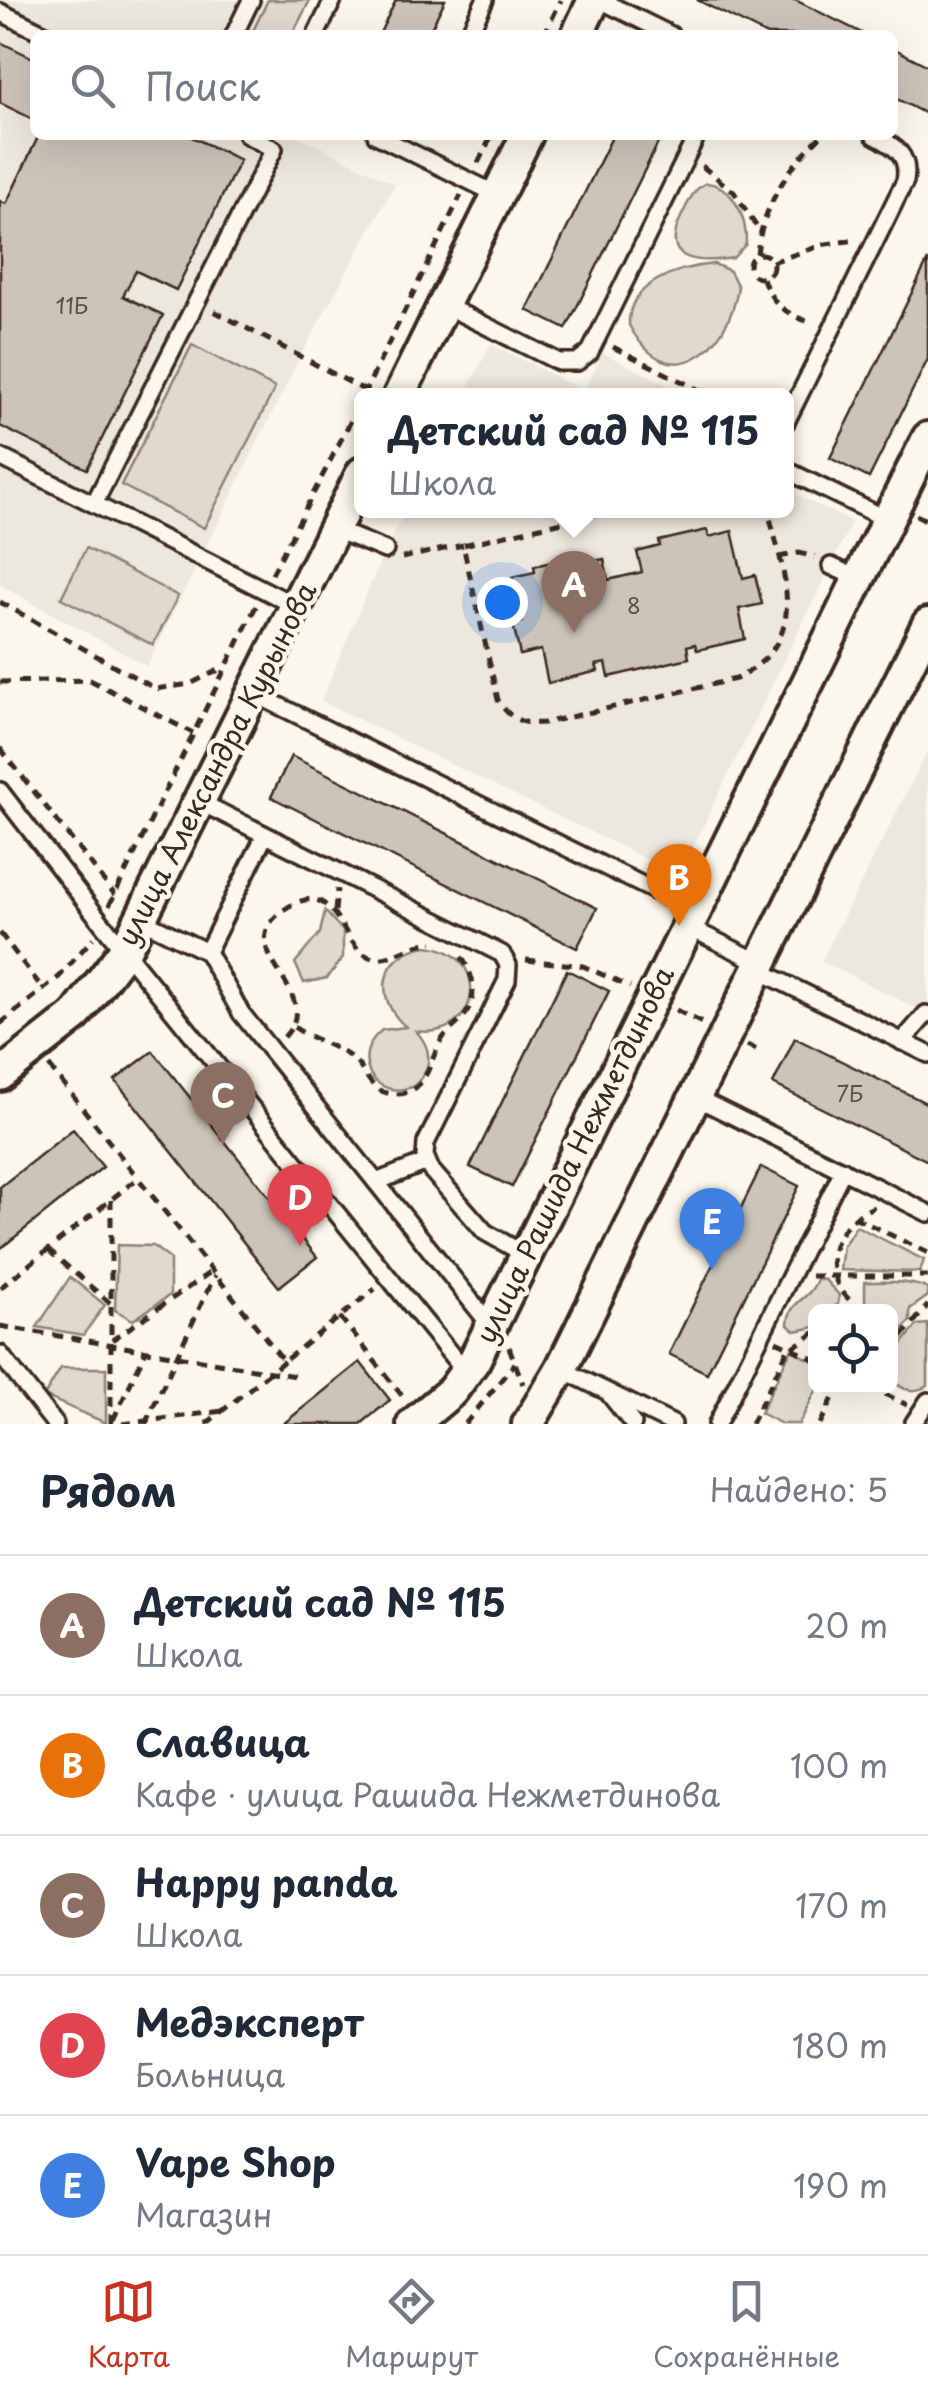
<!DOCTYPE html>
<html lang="ru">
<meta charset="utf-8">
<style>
body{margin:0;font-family:"Playpen Sans",sans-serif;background:#f2f2f3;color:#1f2937}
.controls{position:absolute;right:30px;bottom:30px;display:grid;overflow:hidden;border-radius:15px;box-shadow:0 10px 40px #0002}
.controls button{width:90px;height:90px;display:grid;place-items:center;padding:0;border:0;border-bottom:2px solid #e0e1e3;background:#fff;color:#1f2937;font:50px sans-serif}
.you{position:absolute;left:502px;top:602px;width:35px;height:35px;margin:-25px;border:8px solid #fff;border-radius:50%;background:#1a73e8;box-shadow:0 0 0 15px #1a73e833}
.badge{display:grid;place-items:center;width:65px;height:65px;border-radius:50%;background:#c8321e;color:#fff;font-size:32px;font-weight:700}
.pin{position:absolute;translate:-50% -82px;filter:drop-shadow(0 2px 5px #0008)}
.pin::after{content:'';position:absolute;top:52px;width:35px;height:30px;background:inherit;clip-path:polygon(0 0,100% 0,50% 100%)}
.popup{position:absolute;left:354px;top:388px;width:440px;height:130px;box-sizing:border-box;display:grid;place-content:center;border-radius:15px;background:#fff;filter:drop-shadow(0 2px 8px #0005);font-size:32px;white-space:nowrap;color:#747a83}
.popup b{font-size:38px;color:#1f2937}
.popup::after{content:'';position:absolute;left:50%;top:100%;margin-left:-20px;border:20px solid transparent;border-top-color:#fff}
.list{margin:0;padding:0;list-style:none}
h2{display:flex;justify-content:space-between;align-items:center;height:130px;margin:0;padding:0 40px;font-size:42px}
h2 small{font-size:32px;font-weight:400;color:#747a83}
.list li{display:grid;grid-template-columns:65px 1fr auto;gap:30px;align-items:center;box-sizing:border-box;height:140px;padding:0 40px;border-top:2px solid #e0e1e3}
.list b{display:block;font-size:38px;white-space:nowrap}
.list p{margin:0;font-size:32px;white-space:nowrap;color:#747a83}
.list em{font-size:32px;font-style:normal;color:#747a83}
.icon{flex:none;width:55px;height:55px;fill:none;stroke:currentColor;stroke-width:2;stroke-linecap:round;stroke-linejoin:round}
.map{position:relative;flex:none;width:928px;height:1424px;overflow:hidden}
.search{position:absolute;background:#fff;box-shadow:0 10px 40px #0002;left:30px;right:30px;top:30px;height:110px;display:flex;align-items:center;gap:25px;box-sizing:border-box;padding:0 35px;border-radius:15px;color:#747a83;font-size:38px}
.sheet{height:830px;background:#fff}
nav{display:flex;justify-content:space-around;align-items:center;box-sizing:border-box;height:140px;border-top:2px solid #e0e1e3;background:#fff;font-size:28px;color:#747a83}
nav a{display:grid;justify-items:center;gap:5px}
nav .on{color:#c8321e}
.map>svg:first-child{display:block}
.built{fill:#ede8dd}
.green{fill:#dfd9ce;stroke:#8d8276;stroke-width:2.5}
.building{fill:#ccc4b9;stroke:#3b2a1e;stroke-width:2.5}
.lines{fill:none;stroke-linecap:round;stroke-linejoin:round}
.lane-casing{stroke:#3b2a1e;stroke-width:22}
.street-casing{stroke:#3b2a1e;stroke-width:38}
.path{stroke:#3b2a1e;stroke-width:5;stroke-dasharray:10 8;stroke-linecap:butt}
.lane{stroke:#fbf7ec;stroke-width:15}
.street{stroke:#fbf7ec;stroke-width:30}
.labels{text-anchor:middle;stroke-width:9;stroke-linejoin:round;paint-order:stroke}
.number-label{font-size:22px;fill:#5f5045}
.street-label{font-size:28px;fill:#3b2a1e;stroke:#fbf7ec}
</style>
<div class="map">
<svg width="928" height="1424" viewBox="0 0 928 1424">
<rect width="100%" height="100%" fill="#fbf7ec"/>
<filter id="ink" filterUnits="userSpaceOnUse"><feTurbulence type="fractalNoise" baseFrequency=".01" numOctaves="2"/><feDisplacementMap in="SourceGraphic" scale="20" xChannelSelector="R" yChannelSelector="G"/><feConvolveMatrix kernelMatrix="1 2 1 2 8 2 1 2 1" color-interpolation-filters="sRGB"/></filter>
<g filter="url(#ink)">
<!-- built -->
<g class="built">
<polygon points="0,0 268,0 251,35 35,35 35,135 297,135 395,184 300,357 147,666 0,585"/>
<polygon points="491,344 584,391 603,353 688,395 464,395"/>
<polygon points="787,490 852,522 679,875 321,701 385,550 405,511 786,510"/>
<polygon points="928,750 928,1014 821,961"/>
</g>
<!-- green -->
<g class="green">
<polygon points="268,0 310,0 292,35 251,35"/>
<path d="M706 183C734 185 747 219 746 244L733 258C695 264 659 261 682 215 689 202 692 190 706 183Z"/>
<path d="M714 264 730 271 738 287C729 350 669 400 629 325 627 282 680 267 714 264Z"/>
<polygon points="192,345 275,388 204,528 121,485"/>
<polygon points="86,548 178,596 153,645 61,598"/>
<polygon points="325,911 343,931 343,958 327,978 304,983 295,963 320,933"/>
<path d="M426 946C493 952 482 1041 416 1031 433 1049 433 1071 412 1087 373 1101 349 1056 382 1030L406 1027C372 998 380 954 426 946Z"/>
<polygon points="856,1226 924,1260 920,1272 840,1270 843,1246"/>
<polygon points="117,1245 153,1246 170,1259 170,1295 133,1320 115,1310"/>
<polygon points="70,1277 105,1305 83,1335 37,1327"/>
<path d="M817 1279 825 1280 839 1295 838 1304 830 1311 816 1312 815 1327 796 1331 788 1325C788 1300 811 1300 817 1279Z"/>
<path d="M865 1282C885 1282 911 1280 928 1289V1296L910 1309V1321L891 1343 890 1312 869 1311 865 1301Z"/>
<path d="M928 1324V1386C913 1394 902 1390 891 1379V1358L917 1325Z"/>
<polygon points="791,1350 815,1362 818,1387 799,1424 782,1424 760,1413"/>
<polygon points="61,1368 106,1368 106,1423 44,1396"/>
</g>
<!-- building -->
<g class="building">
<polygon points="396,0 445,0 428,35 379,35"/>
<polygon points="697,0 795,0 866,35 767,35"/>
<polygon points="0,42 35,59 35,120 0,103"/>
<polygon points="893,48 928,66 928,115 893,97"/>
<polygon points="39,135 188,135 240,160 176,290 136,271 123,296 163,315 87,469 0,426 0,201 6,204"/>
<polygon points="613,135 662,135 566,329 527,310"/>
<polygon points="928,260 928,359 869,478 830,458"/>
<polygon points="707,530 709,537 732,531 743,578 755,575 762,604 739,609 745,639 697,650 695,644 687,646 689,658 609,677 606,663 596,665 598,671 548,683 541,650 520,655 513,624 522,622 512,577 535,572 534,566 583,555 585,563 604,559 608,580 642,572 637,552 660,546 659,541"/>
<polygon points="291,756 597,908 577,948 271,797"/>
<polygon points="567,970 609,991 512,1187 470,1167"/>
<polygon points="795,1038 928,1104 928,1161 773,1084"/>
<polygon points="153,1051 317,1257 279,1287 115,1080"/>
<polygon points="73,1129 103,1167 0,1249 0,1187"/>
<polygon points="761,1167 799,1186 707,1373 669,1354"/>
<polygon points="360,1362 390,1400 361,1424 283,1424"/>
</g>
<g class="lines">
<defs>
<g id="lane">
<polyline points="600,0 671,35"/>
<polyline points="0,12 47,35"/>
<polyline points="234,35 251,0"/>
<polyline points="316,35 333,0"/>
<polyline points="468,35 485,0"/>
<polyline points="376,135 498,195"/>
<polyline points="444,305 559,362 577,362 590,352 697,135"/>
<path d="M786 422 905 181C910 155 895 146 874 135"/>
<polyline points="0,457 94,504 274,149 247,135"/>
<polyline points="786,470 888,520"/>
<polyline points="94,504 296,606"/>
<polyline points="334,529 385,550"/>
<polyline points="831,566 859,579"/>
<polyline points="253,693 695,911"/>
<polyline points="0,791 101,922 466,1373"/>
<polyline points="200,802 502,954 508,965 507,980 426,1143 425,1156 431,1170 485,1232 526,1255"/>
<polyline points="142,920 207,952 265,835"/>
<polyline points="688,927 761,963"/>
<polyline points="207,952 241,1013 491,1326"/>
<polyline points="758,970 928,1054"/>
<polyline points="902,1042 926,1014"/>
<polyline points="695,1097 928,1213"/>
<polyline points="376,1182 427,1162"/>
<polyline points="0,1354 55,1424"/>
<polyline points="561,1369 673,1424"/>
<polyline points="610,1395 633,1424"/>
<polyline points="717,1424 843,1170"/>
<polyline points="913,1424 928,1401"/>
</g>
<g id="street">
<polyline points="577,35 594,0"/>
<polyline points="399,396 527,135"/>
<polyline points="0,1075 75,1016 125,950 362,473"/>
<polyline points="413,1424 452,1391 474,1361 928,438"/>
<polyline points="528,1424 561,1369 928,624"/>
</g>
</defs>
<!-- lane casing -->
<use href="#lane" class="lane-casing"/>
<!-- street casing -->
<use href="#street" class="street-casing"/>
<!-- path -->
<g class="path">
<polyline points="544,35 561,0"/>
<polyline points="478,163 492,135"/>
<polyline points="702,166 734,192 760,232"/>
<path d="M757 254C762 207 788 167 822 135"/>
<circle cx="761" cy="266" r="12"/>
<polyline points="772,262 826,244 857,240"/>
<path d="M763 278C770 303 789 317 814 323"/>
<polyline points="214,311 368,392"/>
<polyline points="613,347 711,396"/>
<polyline points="363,396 461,195"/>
<path d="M614 510 463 545 498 700C509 719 523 725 544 723L736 679C812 640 784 577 768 510"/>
<polyline points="916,515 928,521"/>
<polyline points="779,557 799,553 815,557"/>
<polyline points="402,558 463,545"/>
<polyline points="272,574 362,399"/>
<polyline points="0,602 156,689 190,684 225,667"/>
<polyline points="0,682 90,680 193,733"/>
<polyline points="0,748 115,895"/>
<polyline points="109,906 256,606"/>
<polyline points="335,911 337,889"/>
<polyline points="0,933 43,989"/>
<polyline points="526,960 583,966 630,987"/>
<polyline points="676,1010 702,1023"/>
<polyline points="0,1024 59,977 93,938"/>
<path d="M294 1027C312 1040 340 1047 354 1060 368 1074 370 1092 393 1094 427 1096 428 1063 441 1041 446 1032 455 1027 462 1019 479 999 475 975 460 955"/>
<path d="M284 1037C329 990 224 951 285 909 340 872 340 954 374 958 394 961 409 942 433 943"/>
<polyline points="747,1045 763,1053"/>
<polyline points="49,1066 138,1178"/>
<polyline points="854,1217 928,1253"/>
<polyline points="48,1250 110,1303"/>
<polyline points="811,1276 928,1276"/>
<polyline points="0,1288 138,1178 284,1361 375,1289"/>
<path d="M862 1312C854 1304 845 1297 839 1287 821 1254 842 1219 874 1207"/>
<polyline points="340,1317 403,1397"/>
<polyline points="0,1326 295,1376"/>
<polyline points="112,1340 212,1271"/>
<polyline points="776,1341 816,1360"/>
<polyline points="509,1347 523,1384"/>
<polyline points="792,1348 816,1332"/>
<polyline points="890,1351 928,1305"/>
<polyline points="869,1386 907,1405"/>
<polyline points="113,1420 146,1351"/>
<polyline points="111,1424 111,1200"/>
<polyline points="122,1424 223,1411"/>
<polyline points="145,1424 215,1275"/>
<polyline points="206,1424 284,1361"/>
<polyline points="465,1424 515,1363"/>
<polyline points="751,1424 789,1347"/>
<polyline points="820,1424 839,1386"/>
</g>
<!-- lane -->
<use href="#lane" class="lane"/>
<!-- street -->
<use href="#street" class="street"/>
</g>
</g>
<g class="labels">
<!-- number labels -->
<g class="number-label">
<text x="72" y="314">11Б</text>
<text x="634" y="614">8</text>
<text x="850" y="1102">7Б</text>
</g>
<!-- street labels -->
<g class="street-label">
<text transform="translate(217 764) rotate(-63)" y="10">улица Александра Курынова</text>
<text transform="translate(575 1155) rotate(-64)" y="10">улица Рашида Нежметдинова</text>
</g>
</g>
</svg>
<div class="controls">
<button><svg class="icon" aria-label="locate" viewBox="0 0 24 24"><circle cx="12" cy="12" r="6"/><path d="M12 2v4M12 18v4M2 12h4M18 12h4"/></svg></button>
</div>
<div class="you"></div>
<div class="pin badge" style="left:574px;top:633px;background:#8d6e63">A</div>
<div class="popup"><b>Детский сад № 115</b>Школа</div>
<div class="pin badge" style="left:679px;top:926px;background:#e8710a">B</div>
<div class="pin badge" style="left:223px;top:1144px;background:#8d6e63">C</div>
<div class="pin badge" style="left:300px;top:1246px;background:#e0444e">D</div>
<div class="pin badge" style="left:712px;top:1270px;background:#3f7fe0">E</div>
<div class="search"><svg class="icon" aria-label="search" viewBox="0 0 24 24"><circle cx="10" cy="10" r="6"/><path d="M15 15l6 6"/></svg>Поиск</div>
</div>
<section class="sheet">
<h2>Рядом<small>Найдено: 5</small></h2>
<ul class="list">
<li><span class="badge" style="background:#8d6e63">A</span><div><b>Детский сад № 115</b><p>Школа</p></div><em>20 m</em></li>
<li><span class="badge" style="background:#e8710a">B</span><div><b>Славица</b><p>Кафе · улица Рашида Нежметдинова</p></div><em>100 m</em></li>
<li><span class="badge" style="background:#8d6e63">C</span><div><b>Happy panda</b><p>Школа</p></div><em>170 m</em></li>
<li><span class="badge" style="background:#e0444e">D</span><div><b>Медэксперт</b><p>Больница</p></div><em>180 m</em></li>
<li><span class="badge" style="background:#3f7fe0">E</span><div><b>Vape Shop</b><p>Магазин</p></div><em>190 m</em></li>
</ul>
</section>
<nav>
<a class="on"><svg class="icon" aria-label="map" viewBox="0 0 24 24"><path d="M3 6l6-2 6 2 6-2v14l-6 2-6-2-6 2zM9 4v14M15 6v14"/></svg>Карта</a>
<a><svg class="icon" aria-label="directions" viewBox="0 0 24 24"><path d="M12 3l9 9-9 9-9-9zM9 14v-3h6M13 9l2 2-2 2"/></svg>Маршрут</a>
<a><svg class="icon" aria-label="saved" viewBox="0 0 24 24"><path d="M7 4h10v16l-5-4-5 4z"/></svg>Сохранённые</a>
</nav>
